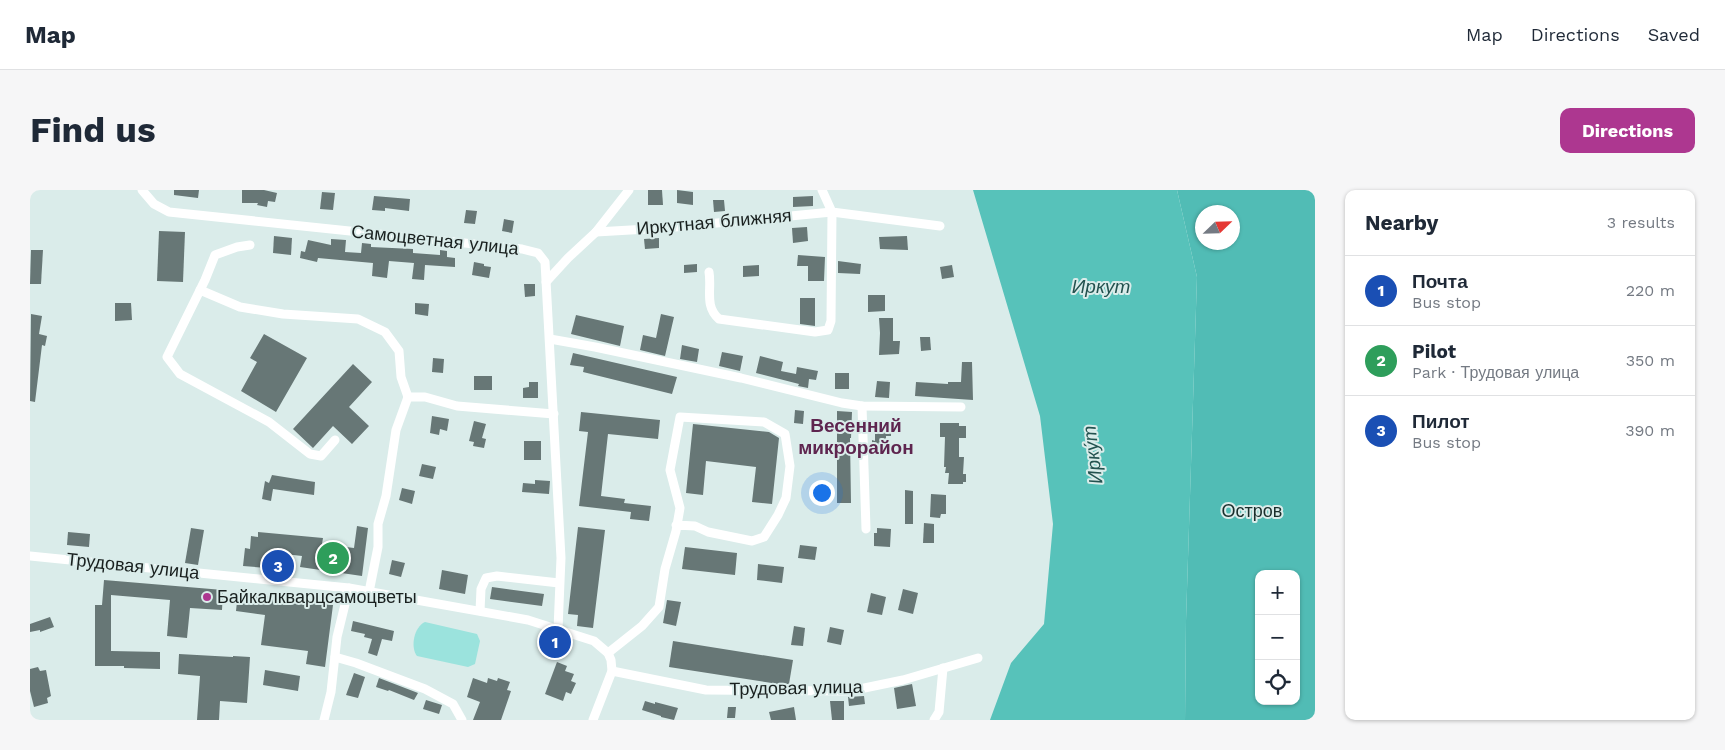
<!DOCTYPE html>
<meta charset="utf-8">
<style>
body{margin:0;font-family:"Work Sans",sans-serif;background:#f6f6f7;color:#1f2937}
.controls{position:absolute;right:15px;bottom:15px;display:grid;overflow:hidden;border-radius:10px;box-shadow:0 1px 4px #0004}
.controls button{width:45px;height:45px;display:grid;place-items:center;padding:0;border:0;border-bottom:1px solid #e0e1e3;background:#fff;color:#1f2937;font:25px sans-serif}
.compass{position:absolute;left:1165px;top:15px;width:45px;height:45px;border-radius:50%;background:#fff;box-shadow:0 1px 4px #0004;rotate:67deg}
.you{position:absolute;left:791px;top:302px;width:18px;height:18px;margin:-12px;border:4px solid #fff;border-radius:50%;background:#1a73e8;box-shadow:0 0 0 8px #1a73e833}
.badge{display:grid;place-items:center;width:32px;height:32px;border-radius:50%;background:#ad3790;color:#fff;font-size:16px;font-weight:700}
.pin{position:absolute;translate:-50% -50%;border:2px solid #fff;box-shadow:0 1px 5px #0006}
.list{margin:0;padding:0;list-style:none}
h2{display:flex;justify-content:space-between;align-items:center;height:65px;margin:0;padding:0 20px;font-size:21px}
h2 small{font-size:16px;font-weight:400;color:#747a83}
.list li{display:grid;grid-template-columns:32px 1fr auto;gap:15px;align-items:center;box-sizing:border-box;height:70px;padding:0 20px;border-top:1px solid #e0e1e3}
.list b{display:block;font-size:19px;white-space:nowrap}
.list p{margin:0;font-size:16px;white-space:nowrap;color:#747a83}
.list em{font-size:16px;font-style:normal;color:#747a83}
.icon{flex:none;width:28px;height:28px;fill:none;stroke:currentColor;stroke-width:2;stroke-linecap:round;stroke-linejoin:round}
.map{position:relative;flex:none;width:1285px;height:530px;overflow:hidden;border-radius:10px}
header{display:flex;align-items:center;gap:30px;box-sizing:border-box;height:70px;padding:0 25px;background:#fff;border-bottom:1px solid #e0e1e3}
header strong{font-size:24px}
nav{display:flex;gap:28px;margin-inline-start:auto;font-size:18px}
.intro{display:flex;align-items:center;justify-content:space-between;box-sizing:border-box;height:120px;padding:0 30px}
h1{margin:0;font-size:35px}
.button{padding:12px 22px;border-radius:10px;background:#ad3790;color:#fff;font-size:18px;font-weight:700}
main{display:flex;gap:30px;padding:0 30px}
aside{flex:1;background:#fff;border-radius:10px;box-shadow:0 1px 4px #0004}
.map>svg:first-child{display:block}
.green{fill:#9be3dd}
.forest{fill:#51bcb5;fill-rule:evenodd}
.water{fill:#57c2ba}
.building{fill:#677776}
.lines{fill:none;stroke-linecap:round;stroke-linejoin:round}
.minor{stroke:#fff;stroke-width:9}
.poi-dot{fill:#ad3790;stroke:#daecea;stroke-width:2}
.labels{text-anchor:middle;stroke-width:4;stroke-linejoin:round;paint-order:stroke}
.street-label{font-size:18px;fill:#19201f;stroke:#daecea}
.park-label{font-size:18px;fill:#1a2e2c;stroke:#daecea}
.poi-label{font-size:18px;fill:#19201f;stroke:#daecea;text-anchor:start}
.water-label{font-size:19px;font-style:italic;fill:#23524f;stroke:#daecea}
.neighbourhood-label{font-size:19px;font-weight:bold;fill:#5e254f;stroke:#daecea}
</style>
<header>
<strong>Map</strong>
<nav><a>Map</a><a>Directions</a><a>Saved</a></nav>
</header>
<div class="intro"><h1>Find us</h1><a class="button">Directions</a></div>
<main>
<div class="map">
<svg width="1285" height="530" viewBox="0 0 1285 530">
<rect width="100%" height="100%" fill="#daecea"/>
<!-- green -->
<path class="green" d="M395 432 447 444 450 451 445 474 438 477 387 466C380 457 384 437 395 432Z"/>
<!-- forest -->
<path class="forest" d="M1147 0H1285V530H1155L1156 431 1167 87ZM1172 22H1202V52H1172ZM1229 384H1266V511H1229Z"/>
<!-- water -->
<polygon class="water" points="943,0 1147,0 1167,87 1156,431 1155,530 960,530 981,473 1014,434 1023,334 1010,226"/>
<!-- building -->
<g class="building">
<polygon points="144,0 169,0 168,8 144,5"/>
<polygon points="212,0 234,0 247,3 245,12 238,11 237,17 227,15 228,13 212,13"/>
<polygon points="618,0 632,0 633,15 618,15"/>
<polygon points="647,0 663,2 663,15 647,13"/>
<polygon points="292,2 305,3 303,20 290,19"/>
<polygon points="344,6 380,9 379,21 355,18 355,21 342,20"/>
<polygon points="783,6 783,16 763,17 763,7"/>
<polygon points="683,10 694,10 695,21 684,22"/>
<polygon points="436,20 447,21 445,34 434,33"/>
<polygon points="474,29 484,31 482,43 472,41"/>
<polygon points="777,37 778,51 763,53 762,38"/>
<polygon points="129,41 155,42 153,92 127,91"/>
<polygon points="244,46 262,48 261,65 243,63"/>
<polygon points="877,46 878,60 850,59 849,47"/>
<polygon points="629,48 629,58 615,59 614,49"/>
<polygon points="301,49 316,50 315,62 331,63 332,53 341,54 341,57 383,59 383,63 410,65 410,60 417,61 417,67 425,68 425,77 395,75 394,90 382,89 384,73 359,71 357,88 342,86 343,73 288,68 287,72 270,68 271,61 275,62 278,50 301,55"/>
<polygon points="1,60 13,60 11,94 0,94"/>
<polygon points="768,65 795,67 794,91 778,91 778,76 767,76"/>
<polygon points="808,71 831,74 830,84 808,83"/>
<polygon points="444,72 454,74 454,76 461,77 459,88 442,85"/>
<polygon points="667,74 667,82 654,83 654,75"/>
<polygon points="729,75 729,86 713,87 713,76"/>
<polygon points="922,75 924,87 912,89 910,77"/>
<polygon points="494,94 505,94 505,106 495,107"/>
<polygon points="838,105 855,105 855,121 838,122"/>
<polygon points="770,108 785,108 785,136 770,134"/>
<polygon points="85,113 101,113 102,130 85,131"/>
<polygon points="385,113 399,114 398,126 385,124"/>
<polygon points="1,124 12,126 9,144 17,146 15,156 12,155 5,212 0,211"/>
<polygon points="631,124 644,127 635,166 610,160 613,145 626,148"/>
<polygon points="546,125 594,136 590,156 541,144"/>
<polygon points="849,128 863,128 863,151 870,151 869,164 849,165 850,143"/>
<polygon points="234,144 277,168 246,222 211,201 227,172 220,168"/>
<polygon points="890,147 900,147 901,160 891,161"/>
<polygon points="652,155 669,159 667,172 650,169"/>
<polygon points="692,162 713,166 710,181 689,176"/>
<polygon points="543,163 647,187 642,204 553,182 554,177 540,175"/>
<polygon points="730,166 753,172 751,181 766,184 767,177 788,181 786,190 779,189 778,198 768,196 769,194 726,183"/>
<polygon points="403,168 414,169 413,183 402,182"/>
<polygon points="932,172 942,172 943,210 885,206 886,192 918,194 918,192 931,192"/>
<polygon points="323,174 342,192 319,217 339,236 322,254 303,236 283,258 263,239"/>
<rect x="805" y="183" width="14" height="16"/>
<rect x="444" y="186" width="18" height="14"/>
<polygon points="847,191 860,192 859,208 845,207"/>
<polygon points="499,192 508,192 508,208 493,208 493,198 499,197"/>
<polygon points="765,220 774,221 773,234 764,233"/>
<polygon points="807,221 822,222 821,248 820,248 821,313 807,313"/>
<polygon points="551,222 630,230 628,249 578,244 571,306 595,309 594,313 621,316 619,331 600,329 601,322 549,316 558,242 549,241"/>
<polygon points="402,226 419,229 417,241 410,239 409,245 400,243"/>
<polygon points="444,231 456,234 452,248 456,249 454,258 443,256 444,252 439,251"/>
<polygon points="845,231 861,232 861,246 856,246 856,262 842,262 842,250 845,251"/>
<polygon points="910,233 929,233 929,236 936,236 936,248 929,248 929,267 934,267 933,284 936,284 936,292 933,292 933,294 918,294 919,283 915,283 916,277 914,277 915,247 910,247"/>
<polygon points="663,234 739,242 749,248 742,314 722,312 726,277 676,271 673,305 656,303"/>
<rect x="494" y="251" width="17" height="19"/>
<polygon points="392,274 406,277 403,289 389,286"/>
<polygon points="242,285 285,292 284,305 243,299 241,311 232,309 235,291 239,293"/>
<polygon points="505,290 520,291 519,304 492,302 493,293 505,294"/>
<polygon points="372,298 385,301 382,314 369,310"/>
<polygon points="875,300 883,301 883,334 875,334"/>
<polygon points="901,304 916,305 916,324 911,324 910,328 900,327"/>
<polygon points="894,333 904,334 904,353 893,353"/>
<polygon points="327,336 338,338 332,386 270,377 272,366 238,362 237,378 213,376 215,358 220,359 221,346 228,347 228,342 293,348 292,354 324,358"/>
<polygon points="548,337 575,340 563,438 547,436 548,425 538,424"/>
<polygon points="161,338 174,340 168,375 155,373"/>
<polygon points="847,338 861,339 860,357 844,356 844,343 847,343"/>
<polygon points="38,342 60,344 59,357 37,355"/>
<polygon points="770,355 787,357 785,370 768,368"/>
<polygon points="655,357 707,363 705,385 652,379"/>
<polygon points="362,370 375,373 371,387 359,384"/>
<polygon points="728,374 754,377 752,393 727,390"/>
<polygon points="412,380 438,385 435,404 409,399"/>
<polygon points="74,390 193,400 192,420 160,418 157,448 137,446 140,410 81,405 81,461 130,462 130,479 94,478 94,476 65,476 65,415 72,415"/>
<polygon points="462,397 514,404 512,416 460,409"/>
<polygon points="873,399 888,403 883,424 868,420"/>
<polygon points="208,402 303,415 295,477 276,474 278,461 231,455 235,425 206,421"/>
<polygon points="841,403 856,407 852,425 837,422"/>
<polygon points="637,410 651,412 646,436 633,433"/>
<polygon points="20,427 24,437 10,442 10,440 0,442 0,434"/>
<polygon points="323,431 364,441 362,451 352,449 347,466 338,463 342,449 334,447 335,444 321,441"/>
<polygon points="764,436 775,438 773,456 761,455"/>
<polygon points="800,437 814,440 811,455 797,452"/>
<polygon points="643,451 763,470 759,494 748,494 639,477"/>
<polygon points="149,464 203,467 203,466 220,467 217,513 190,511 189,530 167,530 170,486 148,484"/>
<polygon points="527,472 537,476 535,481 544,484 541,491 546,493 541,504 536,502 533,511 515,504"/>
<polygon points="8,477 10,481 16,480 21,506 17,508 18,513 4,517 0,501 0,479"/>
<polygon points="235,480 270,486 268,501 233,495"/>
<polygon points="324,483 335,487 328,508 316,505"/>
<polygon points="349,488 388,503 384,510 359,500 358,501 346,497"/>
<polygon points="443,488 457,493 458,488 467,491 468,488 480,492 477,500 481,501 471,530 443,530 450,512 437,507"/>
<polygon points="882,494 886,516 867,519 864,498"/>
<polygon points="834,506 835,514 819,516 818,507"/>
<polygon points="396,510 412,515 409,524 393,519"/>
<polygon points="615,511 625,514 625,512 648,518 644,530 631,527 631,526 612,520"/>
<polygon points="800,511 814,511 814,530 802,530"/>
<polygon points="698,517 706,517 705,528 697,528"/>
<polygon points="764,517 766,530 741,530 739,522"/>
</g>
<g class="lines">
<!-- minor -->
<g class="minor">
<polyline points="112,0 124,14 139,22 492,59 508,63 515,72 531,368 528,439"/>
<polyline points="792,0 802,22 910,36"/>
<path d="M566 42 635 38 802 22 801 131 798 140 785 142 689 129C674 116 682 99 679 82"/>
<polyline points="220,55 207,57 185,65 175,90 137,167 150,184 239,232 280,264 291,266 305,250"/>
<polyline points="516,92 538,68 566,42 599,0"/>
<polyline points="170,100 210,117 253,124 328,129 355,142 369,161 371,187 378,207"/>
<polyline points="520,149 565,157 711,188 812,213 832,216 931,217"/>
<polyline points="378,207 395,207 427,216 524,224"/>
<polyline points="832,216 836,339"/>
<polyline points="0,366 319,398 498,430 564,451 578,463 581,470 582,481 563,530"/>
<polyline points="339,402 348,357 348,334 356,306 366,240 378,207"/>
<polyline points="450,421 451,399 456,388 467,386 529,393"/>
<polyline points="578,463 612,436 629,417 635,379 646,341 650,318 640,280 650,227 734,232 755,244 760,276 756,308 748,325 734,347 722,351 678,342 665,336 646,335"/>
<polyline points="305,467 326,473 395,499 423,514 432,530"/>
<polyline points="582,481 676,500 820,501 873,490 948,468"/>
<polyline points="294,530 301,502 307,447 319,398"/>
<polyline points="904,530 909,522 913,478"/>
</g>
</g>
<!-- markers -->
<circle class="poi-dot" cx="177" cy="407" r="5"/>
<g class="labels">
<!-- street labels -->
<g class="street-label">
<text transform="translate(684 32) rotate(-5)" y="6">Иркутная ближняя</text>
<text transform="translate(405 50) rotate(6)" y="6">Самоцветная улица</text>
<text transform="translate(103 376) rotate(6)" y="6">Трудовая улица</text>
<text transform="translate(766 498) rotate(-1)" y="6">Трудовая улица</text>
</g>
<!-- park labels -->
<g class="park-label">
<text x="1222" y="327">Остров</text>
</g>
<!-- poi labels -->
<g class="poi-label">
<text x="187" y="413">Байкалкварцсамоцветы</text>
</g>
<!-- water labels -->
<g class="water-label">
<text x="1071" y="103">Иркут</text>
<text transform="translate(1062 265) rotate(-97)" y="7">Ирку́т</text>
</g>
<!-- neighbourhood labels -->
<g class="neighbourhood-label">
<text x="826" y="242">Весенний<tspan x="826" dy="22">микрорайон</tspan></text>
</g>
</g>
</svg>
<div class="controls">
<button>+</button>
<button>−</button>
<button><svg class="icon" aria-label="locate" viewBox="0 0 24 24"><circle cx="12" cy="12" r="6"/><path d="M12 2v4M12 18v4M2 12h4M18 12h4"/></svg></button>
</div>
<svg class="compass" viewBox="-18 -18 36 36"><path d="M0-13l5 13h-10z" fill="#e53935"/><path d="M0 13l5-13h-10z" fill="#747a83"/></svg>
<div class="you"></div>
<div class="pin badge" style="left:525px;top:452px;background:#1a4fb4">1</div>
<div class="pin badge" style="left:303px;top:368px;background:#2e9e5b">2</div>
<div class="pin badge" style="left:248px;top:376px;background:#1a4fb4">3</div>
</div>
<aside>
<h2>Nearby<small>3 results</small></h2>
<ul class="list">
<li><span class="badge" style="background:#1a4fb4">1</span><div><b>Почта</b><p>Bus stop</p></div><em>220 m</em></li>
<li><span class="badge" style="background:#2e9e5b">2</span><div><b>Pilot</b><p>Park · Трудовая улица</p></div><em>350 m</em></li>
<li><span class="badge" style="background:#1a4fb4">3</span><div><b>Пилот</b><p>Bus stop</p></div><em>390 m</em></li>
</ul>
</aside>
</main>
